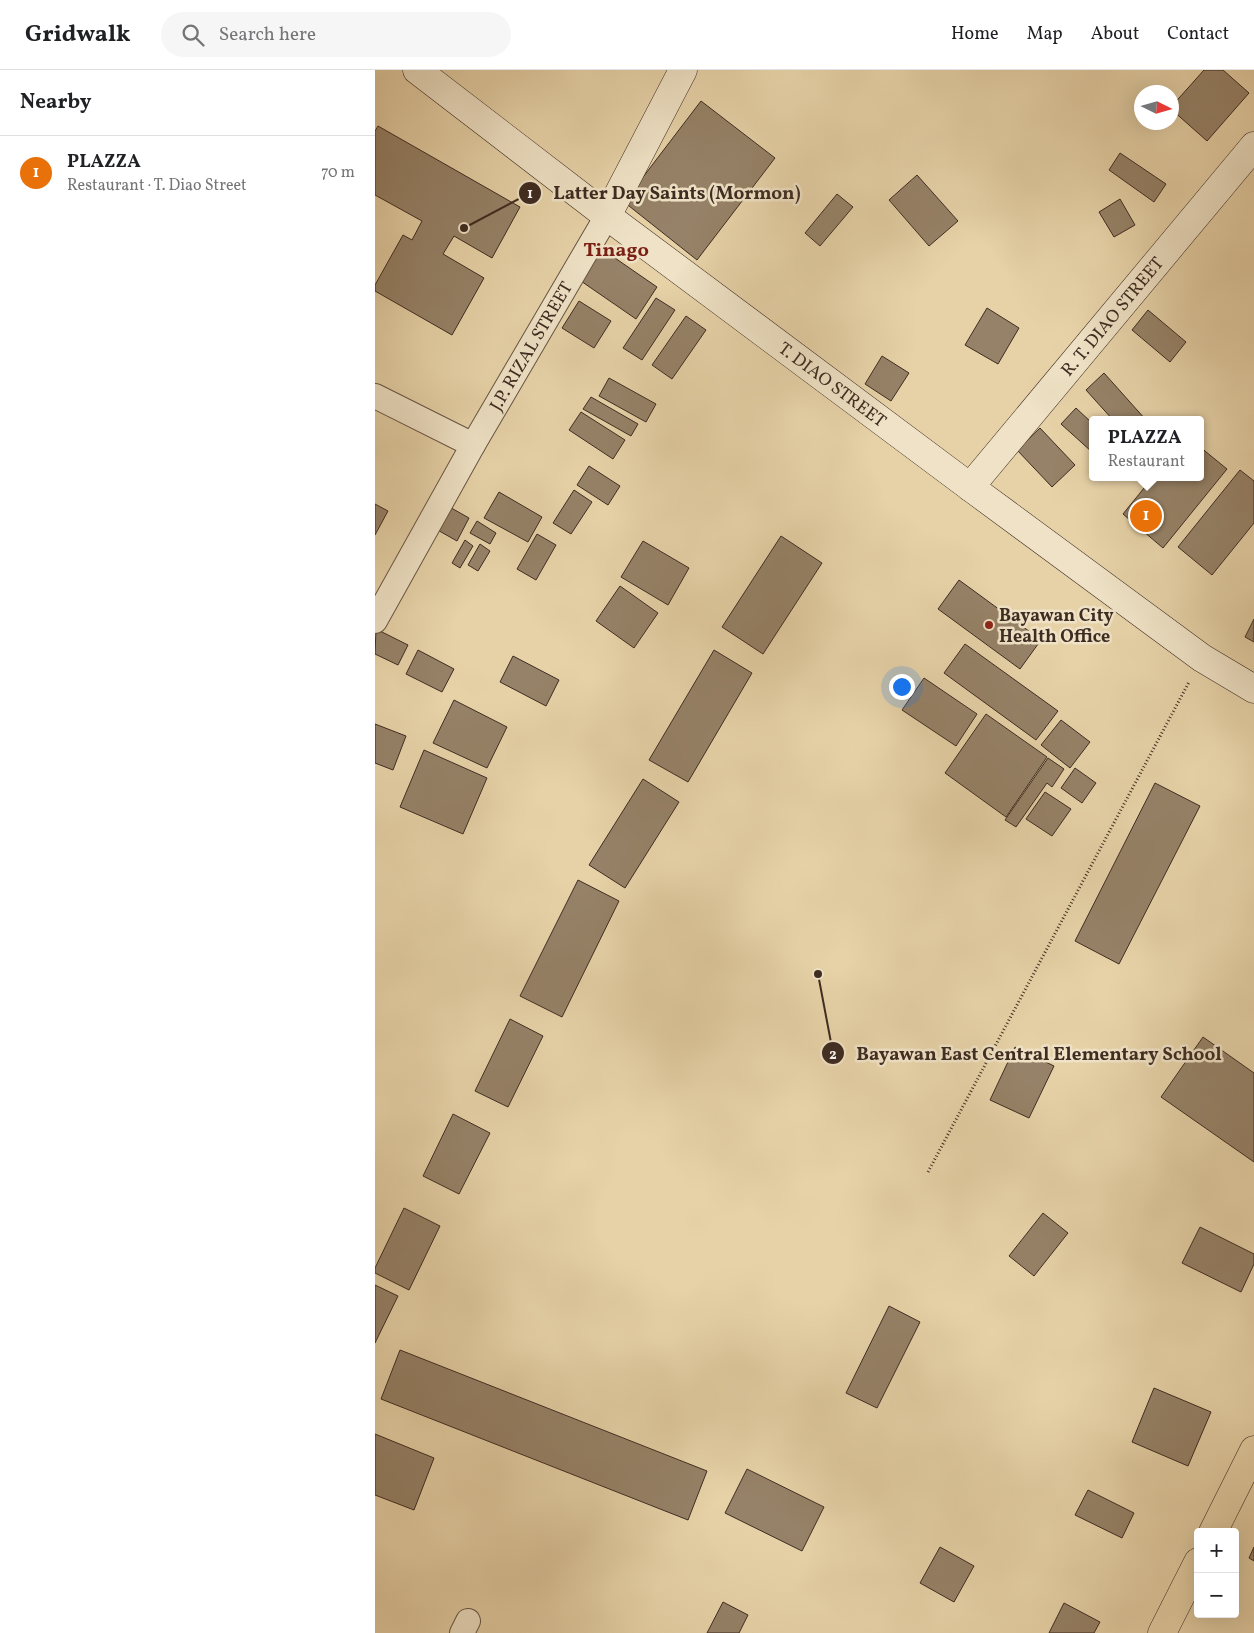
<!DOCTYPE html>
<meta charset="utf-8">
<style>
body{margin:0;font-family:Vollkorn,serif;background:#f6f6f6;color:#202124}
.controls{position:absolute;right:15px;bottom:15px;display:grid;overflow:hidden;border-radius:5px;box-shadow:0 5px 20px #0002}
.controls button{width:45px;height:45px;display:grid;place-items:center;padding:0;border:0;border-bottom:1px solid #e0e0e0;background:#fff;color:#202124;font:25px sans-serif}
.compass{position:absolute;left:759px;top:15px;width:45px;height:45px;border-radius:50%;background:#fff;box-shadow:0 5px 20px #0002;rotate:95deg}
.you{position:absolute;left:526px;top:616px;width:18px;height:18px;margin:-12px;border:4px solid #fff;border-radius:50%;background:#1a73e8;box-shadow:0 0 0 8px #1a73e833}
.badge{display:grid;place-items:center;width:32px;height:32px;border-radius:50%;background:#0f766e;color:#fff;font-size:16px;font-weight:700}
.pin{position:absolute;translate:-50% -50%;border:2px solid #fff;box-shadow:0 1px 5px #0006}
.popup{position:absolute;left:714px;top:346px;width:115px;height:65px;box-sizing:border-box;display:grid;place-content:center;border-radius:5px;background:#fff;filter:drop-shadow(0 1px 4px #0005);font-size:16px;white-space:nowrap;color:#757577}
.popup b{font-size:19px;color:#202124}
.popup::after{content:'';position:absolute;left:50%;top:100%;margin-left:-10px;border:10px solid transparent;border-top-color:#fff}
.list{margin:0;padding:0;list-style:none}
h2{display:flex;justify-content:space-between;align-items:center;height:65px;margin:0;padding:0 20px;font-size:21px}
h2 small{font-size:16px;font-weight:400;color:#757577}
.list li{display:grid;grid-template-columns:32px 1fr auto;gap:15px;align-items:center;box-sizing:border-box;height:75px;padding:0 20px;border-top:1px solid #e0e0e0}
.list b{display:block;font-size:19px;white-space:nowrap}
.list p{margin:0;font-size:16px;white-space:nowrap;color:#757577}
.list em{font-size:16px;font-style:normal;color:#757577}
.icon{flex:none;width:28px;height:28px;fill:none;stroke:currentColor;stroke-width:2;stroke-linecap:round;stroke-linejoin:round}
.map{position:relative;flex:none;width:879px;height:1563px;overflow:hidden}
header{display:flex;align-items:center;gap:30px;box-sizing:border-box;height:70px;padding:0 25px;background:#fff;border-bottom:1px solid #e0e0e0}
header strong{font-size:24px}
nav{display:flex;gap:28px;margin-inline-start:auto;font-size:18px}
.search{width:350px;height:45px;background:#f6f6f6;display:flex;align-items:center;gap:12px;box-sizing:border-box;padding:0 18px;border-radius:28px;color:#757577;font-size:19px}
main{display:flex}
aside{flex:1;background:#fff}
.map>svg:first-child{display:block}
.building{fill:#968268;stroke:#3e2c22}
.lines{fill:none;stroke-linecap:round;stroke-linejoin:round}
.street-casing{stroke:#685644;stroke-width:26}
.secondary-casing{stroke:#3e2c22;stroke-width:29}
.highway-casing{stroke:#3e2c22;stroke-width:29}
.path{stroke:#3e2c22;stroke-width:3;stroke-dasharray:1 2.5;stroke-linecap:butt}
.street{stroke:#efe2c6;stroke-width:24}
.secondary{stroke:#efe2c6;stroke-width:28}
.highway{stroke:#e7d2a8;stroke-width:28}
.poi-dot{fill:#8f2418;stroke:#efe2c6;stroke-width:2}
.labels{text-anchor:middle;stroke-width:5;stroke-linejoin:round;paint-order:stroke}
.street-label{font-size:18px;fill:#3e2c22;stroke:#efe2c6}
.poi-label{font-size:18px;font-weight:bold;fill:#3e2c22;stroke:#efe2c6;text-anchor:start}
.quarter-label{font-size:20px;font-weight:bold;fill:#7a1f14;stroke:#efe2c6}
.leader{fill:none;stroke:#3e2c22;stroke-width:2}
.callout-dot{fill:#3e2c22;stroke:#efe2c6;stroke-width:2}
.mark-label{font-size:15px;text-anchor:middle;font-weight:bold;fill:#fff}
.callout-label{font-size:19px;text-anchor:middle;font-weight:bold;fill:#3e2c22;stroke:#efe2c6;stroke-width:5;stroke-linejoin:round;paint-order:stroke}
</style>
<header>
<strong>Gridwalk</strong>
<div class="search"><svg class="icon" aria-label="search" viewBox="0 0 24 24"><circle cx="10" cy="10" r="6"/><path d="M15 15l6 6"/></svg>Search here</div>
<nav><a>Home</a><a>Map</a><a>About</a><a>Contact</a></nav>
</header>
<main>
<aside>
<h2>Nearby<small></small></h2>
<ul class="list">
<li><span class="badge" style="background:#e8710a">1</span><div><b>PLAZZA</b><p>Restaurant · T. Diao Street</p></div><em>70 m</em></li>
</ul>
</aside>
<div class="map">
<svg width="879" height="1563" viewBox="0 0 879 1563">
<rect width="100%" height="100%" fill="#e7d2a8"/>
<filter id="stains"><feTurbulence type="fractalNoise" baseFrequency=".004" numOctaves="4"/><feColorMatrix values="0 0 0 0 .2 0 0 0 0 .09 0 0 0 0 .02 0 0 0 .5 -.17"/></filter>
<radialGradient id="worn" r=".72"><stop offset=".6" stop-color="#630" stop-opacity="0"/><stop offset="1" stop-color="#630" stop-opacity=".3"/></radialGradient>
<!-- building -->
<g class="building">
<polygon points="829,0 848,0 874,23 832,71 796,39 796,37"/>
<polygon points="326,31 400,88 322,190 249,132"/>
<polygon points="3,56 145,137 117,188 79,166 68,184 109,208 77,265 0,221 0,215 28,165 37,170 47,151 0,125 0,61"/>
<polygon points="745,83 791,114 779,132 734,100"/>
<polygon points="542,105 583,151 554,176 514,130"/>
<polygon points="462,124 478,137 445,176 430,163"/>
<polygon points="745,129 760,155 739,167 724,142"/>
<polygon points="224,177 282,217 261,249 203,209"/>
<polygon points="281,228 300,240 267,290 248,278"/>
<polygon points="204,231 236,251 219,278 187,258"/>
<polygon points="612,238 644,258 623,294 590,275"/>
<polygon points="773,240 811,272 795,292 757,260"/>
<polygon points="311,246 331,260 297,309 277,295"/>
<polygon points="507,286 534,303 516,331 490,314"/>
<polygon points="729,303 771,350 738,350 711,320"/>
<polygon points="234,308 281,334 271,352 224,326"/>
<polygon points="216,327 263,354 256,366 208,339"/>
<polygon points="701,338 717,353 717,382 686,354"/>
<polygon points="206,342 250,370 238,389 194,360"/>
<polygon points="665,358 700,395 677,417 642,380"/>
<polygon points="825,377 852,399 788,478 748,444 778,407 825,407"/>
<polygon points="214,396 245,416 233,435 202,415"/>
<polygon points="865,400 879,411 879,453 837,505 803,477"/>
<polygon points="199,420 217,432 196,464 178,453"/>
<polygon points="124,422 167,447 153,472 109,448"/>
<polygon points="0,434 13,441 0,465"/>
<polygon points="71,435 94,448 82,471 59,458"/>
<polygon points="102,451 121,463 115,474 95,463"/>
<polygon points="162,464 181,475 161,510 142,499"/>
<polygon points="406,466 447,493 388,584 347,557"/>
<polygon points="90,470 98,476 85,498 77,493"/>
<polygon points="268,471 314,498 293,535 246,507"/>
<polygon points="105,474 115,481 103,501 93,495"/>
<polygon points="584,510 666,570 645,599 563,539"/>
<polygon points="245,516 283,543 259,578 221,551"/>
<polygon points="879,549 879,572 870,567"/>
<polygon points="1,559 33,575 23,595 0,584"/>
<polygon points="590,574 683,641 661,670 569,603"/>
<polygon points="43,580 79,599 67,622 31,604"/>
<polygon points="339,580 377,603 313,712 274,690"/>
<polygon points="138,586 184,610 171,636 125,612"/>
<polygon points="549,608 602,644 581,676 527,640"/>
<polygon points="79,630 132,657 112,698 58,673"/>
<polygon points="611,644 672,687 631,747 570,703"/>
<polygon points="686,650 715,672 695,698 666,675"/>
<polygon points="0,654 31,666 18,700 0,693"/>
<polygon points="49,680 112,708 88,764 25,737"/>
<polygon points="673,688 689,699 677,717 672,713 641,757 630,750"/>
<polygon points="700,698 721,713 707,733 686,718"/>
<polygon points="268,709 304,732 250,818 214,795"/>
<polygon points="780,713 825,736 744,894 700,871"/>
<polygon points="670,722 696,739 677,766 651,749"/>
<polygon points="203,810 244,831 187,947 145,926"/>
<polygon points="135,949 168,966 133,1037 100,1021"/>
<polygon points="828,967 879,1003 879,1092 786,1027"/>
<polygon points="640,977 679,996 654,1048 615,1030"/>
<polygon points="78,1044 115,1063 84,1124 48,1106"/>
<polygon points="29,1138 65,1156 34,1220 0,1203 0,1198"/>
<polygon points="668,1143 693,1163 659,1206 634,1186"/>
<polygon points="825,1157 879,1184 879,1194 866,1222 807,1193"/>
<polygon points="0,1215 23,1226 0,1273"/>
<polygon points="514,1236 545,1252 502,1338 471,1323"/>
<polygon points="25,1280 332,1401 313,1450 6,1329"/>
<polygon points="779,1318 836,1342 813,1396 757,1372"/>
<polygon points="0,1364 59,1388 39,1440 0,1425"/>
<polygon points="372,1399 449,1437 427,1481 350,1443"/>
<polygon points="713,1420 759,1443 747,1468 700,1445"/>
<polygon points="565,1477 599,1496 579,1532 545,1513"/>
<polygon points="879,1477 879,1491 874,1488"/>
<polygon points="348,1532 373,1545 364,1563 332,1563"/>
<polygon points="689,1533 725,1552 719,1563 674,1563"/>
</g>
<g class="lines">
<defs>
<g id="street">
<polyline points="0,326 98,375"/>
<path id="s1" d="M0 551 98 375 232 146"/>
<polyline points="87,1563 93,1551"/>
</g>
<g id="secondary">
<path id="s2" d="M42 0 232 146 595 417 827 588 879 619"/>
<polyline points="232,146 308,0"/>
<path id="s3" d="M595 417 879 76"/>
</g>
<g id="highway">
<polyline points="838,1462 879,1380"/>
<polyline points="787,1563 823,1492"/>
</g>
</defs>
<!-- street casing -->
<use href="#street" class="street-casing"/>
<!-- secondary casing -->
<use href="#secondary" class="secondary-casing"/>
<!-- highway casing -->
<use href="#highway" class="highway-casing"/>
<!-- path -->
<polyline class="path" points="553,1102 814,612"/>
<!-- street -->
<use href="#street" class="street"/>
<!-- secondary -->
<use href="#secondary" class="secondary"/>
<!-- highway -->
<use href="#highway" class="highway"/>
</g>
<!-- markers -->
<circle class="poi-dot" cx="614" cy="555" r="5"/>
<g class="labels">
<!-- street labels -->
<g class="street-label">
<text dy="6" stroke="none"><textPath href="#s3" startOffset="222">R. T. DIAO STREET</textPath></text>
<text dy="6" stroke="none"><textPath href="#s1" startOffset="316">J.P. RIZAL STREET</textPath></text>
<text dy="6" stroke="none"><textPath href="#s2" startOffset="521">T. DIAO STREET</textPath></text>
</g>
<!-- poi labels -->
<g class="poi-label">
<text x="624" y="551">Bayawan City<tspan x="624" dy="21">Health Office</tspan></text>
</g>
<!-- quarter labels -->
<g class="quarter-label">
<text x="241" y="186">Tinago</text>
</g>
</g>
<!-- callouts -->
<path class="leader" d="M89 158L155 123M443 904L458 983"/>
<g class="callout-dot">
<circle cx="89" cy="158" r="5"/>
<circle cx="443" cy="904" r="5"/>
<circle cx="155" cy="123" r="12"/>
<circle cx="458" cy="983" r="12"/>
</g>
<g class="mark-label">
<text x="155" y="128">1</text>
<text x="458" y="989">2</text>
</g>
<g class="callout-label">
<text x="302" y="129">Latter Day Saints (Mormon)</text>
<text x="664" y="990">Bayawan East Central Elementary School</text>
</g>
<rect width="100%" height="100%" filter="url(#stains)"/>
<rect width="100%" height="100%" fill="url(#worn)"/>
</svg>
<div class="controls">
<button>+</button>
<button>−</button>
</div>
<svg class="compass" viewBox="-18 -18 36 36"><path d="M0-13l5 13h-10z" fill="#e53935"/><path d="M0 13l5-13h-10z" fill="#757577"/></svg>
<div class="you"></div>
<div class="pin badge" style="left:771px;top:446px;background:#e8710a">1</div>
<div class="popup"><b>PLAZZA</b>Restaurant</div>
</div>
</main>
